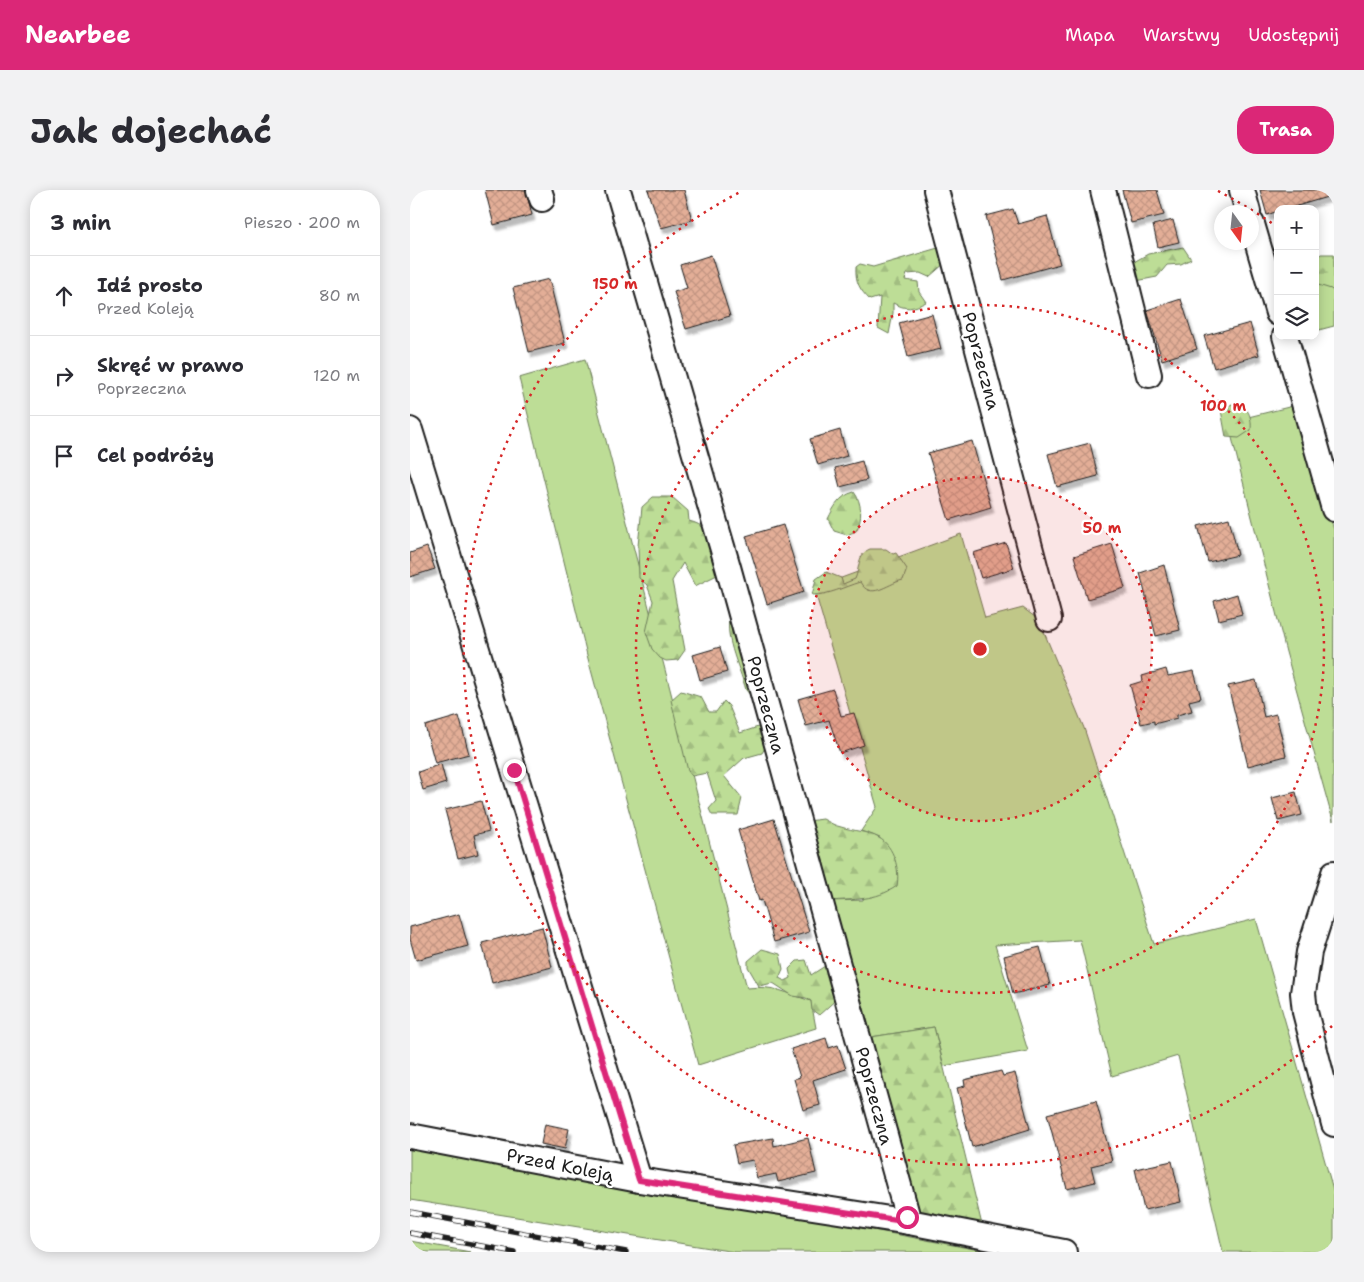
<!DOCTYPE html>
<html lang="pl">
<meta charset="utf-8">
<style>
body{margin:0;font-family:"Shantell Sans",sans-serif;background:#f2f2f3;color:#2b2b33}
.controls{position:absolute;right:15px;top:15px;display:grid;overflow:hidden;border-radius:10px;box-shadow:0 2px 12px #0003}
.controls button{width:45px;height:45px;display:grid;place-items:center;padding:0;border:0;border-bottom:1px solid #e1e1e2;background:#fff;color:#2b2b33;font:25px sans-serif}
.compass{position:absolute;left:804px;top:15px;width:45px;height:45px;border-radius:50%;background:#fff;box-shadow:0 2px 12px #0003;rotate:165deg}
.stop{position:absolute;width:15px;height:15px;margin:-11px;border:4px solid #db2777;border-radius:50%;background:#fff}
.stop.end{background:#db2777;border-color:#fff;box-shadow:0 1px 5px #0008}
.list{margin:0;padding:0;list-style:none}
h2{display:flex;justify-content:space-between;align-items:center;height:65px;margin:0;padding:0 20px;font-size:21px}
h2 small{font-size:16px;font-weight:400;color:#7c7c81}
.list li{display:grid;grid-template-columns:32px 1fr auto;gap:15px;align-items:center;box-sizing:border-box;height:80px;padding:0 20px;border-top:1px solid #e1e1e2}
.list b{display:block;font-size:19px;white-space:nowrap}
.list p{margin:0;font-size:16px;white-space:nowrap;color:#7c7c81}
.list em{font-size:16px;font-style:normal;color:#7c7c81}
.icon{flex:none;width:28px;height:28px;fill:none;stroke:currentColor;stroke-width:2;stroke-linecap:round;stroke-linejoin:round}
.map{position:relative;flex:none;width:924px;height:1062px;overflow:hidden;border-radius:20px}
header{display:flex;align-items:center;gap:30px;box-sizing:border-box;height:70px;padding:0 25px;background:#db2777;color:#fff}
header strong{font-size:24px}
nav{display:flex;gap:28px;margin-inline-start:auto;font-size:18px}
.intro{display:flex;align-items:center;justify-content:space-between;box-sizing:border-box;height:120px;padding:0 30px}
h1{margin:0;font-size:35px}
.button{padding:12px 22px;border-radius:20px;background:#db2777;color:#fff;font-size:18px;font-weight:700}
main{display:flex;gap:30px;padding:0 30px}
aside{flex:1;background:#fff;border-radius:20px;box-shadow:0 2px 12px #0003}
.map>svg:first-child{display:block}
.grass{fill:#bddd96;stroke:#6c7c59}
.forest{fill:url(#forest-firs);stroke:#6c7c59}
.building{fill:url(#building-cross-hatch);stroke:#1c1c1c;filter:url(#shadow)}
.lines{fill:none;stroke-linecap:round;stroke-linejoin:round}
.street-casing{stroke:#1c1c1c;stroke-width:28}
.street{stroke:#fff;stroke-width:24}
.rail-casing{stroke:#1c1c1c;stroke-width:5.5}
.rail{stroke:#fff;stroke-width:4;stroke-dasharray:11;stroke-linecap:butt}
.route{stroke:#db2777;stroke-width:6}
.ring{fill:none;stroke:#d62828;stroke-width:2.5;stroke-dasharray:2.5 5}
.labels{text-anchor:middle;stroke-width:4.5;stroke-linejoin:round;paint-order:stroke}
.street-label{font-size:18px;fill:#1c1c1c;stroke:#fff}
.centre{fill:#d62828;stroke:#fff;stroke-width:2.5}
.ring-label{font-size:15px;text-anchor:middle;font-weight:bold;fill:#d62828;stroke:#fff;stroke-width:4.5;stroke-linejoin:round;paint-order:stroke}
</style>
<header>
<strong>Nearbee</strong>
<nav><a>Mapa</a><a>Warstwy</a><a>Udostępnij</a></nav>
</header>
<div class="intro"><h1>Jak dojechać</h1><a class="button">Trasa</a></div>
<main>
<aside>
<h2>3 min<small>Pieszo · 200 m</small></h2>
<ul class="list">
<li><svg class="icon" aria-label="ahead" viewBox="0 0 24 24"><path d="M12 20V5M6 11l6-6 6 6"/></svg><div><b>Idź prosto</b><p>Przed Koleją</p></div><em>80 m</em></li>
<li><svg class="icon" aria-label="right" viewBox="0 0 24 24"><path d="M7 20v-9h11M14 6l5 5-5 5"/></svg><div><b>Skręć w prawo</b><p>Poprzeczna</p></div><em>120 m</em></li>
<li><svg class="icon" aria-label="arrive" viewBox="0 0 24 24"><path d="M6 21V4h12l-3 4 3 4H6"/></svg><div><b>Cel podróży</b></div></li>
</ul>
</aside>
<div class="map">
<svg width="924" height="1062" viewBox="0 0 924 1062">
<defs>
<pattern id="forest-firs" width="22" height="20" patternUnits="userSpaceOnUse" patternTransform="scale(1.25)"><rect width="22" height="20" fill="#bddd96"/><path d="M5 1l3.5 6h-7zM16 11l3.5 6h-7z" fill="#a2bd81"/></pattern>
<pattern id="building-cross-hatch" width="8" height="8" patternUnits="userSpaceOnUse" patternTransform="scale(1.25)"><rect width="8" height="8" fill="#e3ae97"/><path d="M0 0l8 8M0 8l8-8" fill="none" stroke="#c29582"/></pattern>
<filter id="shadow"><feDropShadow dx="3" dy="5.5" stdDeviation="1" flood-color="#0004"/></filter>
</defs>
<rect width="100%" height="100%" fill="#fff"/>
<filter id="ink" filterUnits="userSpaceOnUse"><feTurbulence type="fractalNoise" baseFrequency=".02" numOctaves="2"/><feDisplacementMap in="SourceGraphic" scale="10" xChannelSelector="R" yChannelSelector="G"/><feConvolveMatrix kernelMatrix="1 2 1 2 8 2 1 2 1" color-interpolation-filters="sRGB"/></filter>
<g filter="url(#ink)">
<!-- grass -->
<g class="grass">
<polygon points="924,72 924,136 905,141 905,77"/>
<path d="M175 169 337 798C365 795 375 803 401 811L406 838 288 875 177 465 109 188Z"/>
<polygon points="887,215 924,340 923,631 876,462 818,232"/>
<polygon points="551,344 575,428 613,418 629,430 674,538 744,754 846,729 924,1003 924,1062 813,1062 768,866 702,886 670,750 585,755 618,861 534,876 524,837 461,847 419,711 453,710 470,648 451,641 467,617 404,398"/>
<polygon points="0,953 580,1062 325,1062 0,1010"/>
<polygon points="0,1051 55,1061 60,1062 0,1062"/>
</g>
<!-- forest -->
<g class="forest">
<polygon points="773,57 781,69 771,74 757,75 747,87 726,91 722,73 738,64"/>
<path d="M528 58 533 62 535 73 519 87 510 83 497 84 495 90 508 92 509 102 516 112C503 119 496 120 483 113V123L479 144 468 138 470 107 460 110C450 100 445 92 446 77L450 74 463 77Z"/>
<polygon points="911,64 924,64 924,102 921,99 905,94 905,69"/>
<path d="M824 213C839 216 842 227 841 240L829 248 816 247 811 220Z"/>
<path d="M444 302C452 312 453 330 446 341L437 345 424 341 418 329C424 317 429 306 444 302Z"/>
<path d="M243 307H262L278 321 279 331C307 338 304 359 309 384L285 396 273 373 262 391 275 460 268 470 256 471 250 468 242 459 236 442 243 411 237 395 229 388 228 356 232 317Z"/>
<path d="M460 359H476L483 364 486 363 497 379 493 390C476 394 461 411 450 392 433 397 420 405 402 405L406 389 416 382 431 388 433 394 445 389C450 378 447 364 460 359Z"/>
<path d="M321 420 341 506 336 500C329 475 312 444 321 420Z"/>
<polygon points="271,501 291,507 299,522 306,522 314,511 319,516 330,543 351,536 360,549 352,563 334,568 314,586 332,608 328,625 302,625 299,619 306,611 297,583 282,586 278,581 261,510"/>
<path d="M413 629C419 632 425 636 431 637 443 641 457 641 469 648 484 656 490 680 487 696 465 711 444 709 419 711L398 631Z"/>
<polygon points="352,759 370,764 373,779 369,788 375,791 381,788 379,779 387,771 396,770 401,785 415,776 423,780 429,807 409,825 402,820 401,811 396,808 383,806 363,793 349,796 338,777 338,771"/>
<polygon points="524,837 572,1035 509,1026 461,847"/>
</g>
<!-- building -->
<g class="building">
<polygon points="75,0 116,0 122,25 84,35"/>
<polygon points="238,0 274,0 282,30 251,38"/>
<polygon points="712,0 747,0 754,25 721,33"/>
<polygon points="850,0 923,0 924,5 877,19 868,19 868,21 857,25"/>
<polygon points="603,19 608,34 637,26 650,74 593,90 576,26"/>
<polygon points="763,30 769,52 748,57 743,35"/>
<polygon points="301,65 320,126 276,139 264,102 277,98 270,75"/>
<polygon points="139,89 155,153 119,162 103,98"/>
<polygon points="771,109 787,159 752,170 737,120"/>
<polygon points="522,124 531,159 498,167 489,133"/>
<polygon points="840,133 849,165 804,178 794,146"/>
<polygon points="430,240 437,266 408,275 400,249"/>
<polygon points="562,251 581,317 539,330 518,263"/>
<polygon points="680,253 688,286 647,297 638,264"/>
<polygon points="452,271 457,290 430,297 425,278"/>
<polygon points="819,328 828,365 798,372 788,336"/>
<polygon points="373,335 394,402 357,414 336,346"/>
<polygon points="596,353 604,378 571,388 563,363"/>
<polygon points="702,354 715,398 677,409 664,366"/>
<polygon points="17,357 25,379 0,387 0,363"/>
<polygon points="754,375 770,440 746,446 730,383"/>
<polygon points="827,404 832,424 809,430 804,411"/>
<polygon points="310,457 317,482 290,490 283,465"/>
<polygon points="756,479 758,486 784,481 791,508 779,511 782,521 767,525 767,528 744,534 744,531 731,534 720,495 733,491 732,486"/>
<polygon points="846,490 854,527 866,524 876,566 838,576 818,496"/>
<polygon points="423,499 431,526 444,523 454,555 430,563 419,530 396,536 388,509"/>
<polygon points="49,526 59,564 25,573 15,536"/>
<polygon points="31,574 36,593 13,600 8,582"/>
<polygon points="886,602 892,625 868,631 862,608"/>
<polygon points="71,611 79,641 64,645 68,664 48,669 35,620"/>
<polygon points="364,629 399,742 364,752 352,710 349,711 328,640"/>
<polygon points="49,724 58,756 6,770 0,749 0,737"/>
<polygon points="132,737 142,777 82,793 72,753"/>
<polygon points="630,757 640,795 603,804 594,766"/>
<polygon points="416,848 419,858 428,855 436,879 403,890 410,915 393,920 384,889 390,887 381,859"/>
<polygon points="591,881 593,886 605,883 620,939 562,957 547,898 555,896 554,890"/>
<polygon points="686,911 702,971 681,976 685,992 657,999 637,924"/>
<polygon points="135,934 159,939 155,959 131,954"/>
<polygon points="363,948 364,956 398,948 406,983 368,992 366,984 347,988 343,970 327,973 323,955"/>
<polygon points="762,971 771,1012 734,1020 725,979"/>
</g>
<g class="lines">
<defs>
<g id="street">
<polyline points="129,0 132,9"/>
<polyline points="208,0 318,377 499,1032"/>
<polyline points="526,0 639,429"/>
<polyline points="693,0 739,185"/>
<polyline points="832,0 838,22"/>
<polyline points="842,34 868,123"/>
<polyline points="875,146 924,319"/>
<polyline points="0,240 229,990"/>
<polyline points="924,683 899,762 893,803 895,822 924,934"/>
<polyline points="0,946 229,990 499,1032 654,1062"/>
</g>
</defs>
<!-- street casing -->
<use href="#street" class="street-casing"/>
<!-- street -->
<use href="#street" class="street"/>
<defs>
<g id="rail">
<polyline points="0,1022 216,1062"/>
<polyline points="0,1043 104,1062"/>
</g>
</defs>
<!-- rail casing -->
<use href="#rail" class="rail-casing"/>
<!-- rail -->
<use href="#rail" class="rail"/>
</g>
</g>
<g class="lines" filter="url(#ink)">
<!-- route -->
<polyline class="route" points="104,580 229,990 499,1032 497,1027"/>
</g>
<!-- distance rings -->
<circle cx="570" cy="459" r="172" fill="#d62828" fill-opacity=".12"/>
<g class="ring">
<circle cx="570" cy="459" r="172"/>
<circle cx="570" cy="459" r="344"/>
<path d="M922 836A516 516 0 1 1 332 1M808 1A516 516 0 0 1 866 36"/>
</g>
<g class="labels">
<!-- street labels -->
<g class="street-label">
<text transform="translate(571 171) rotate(75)" y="6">Poprzeczna</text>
<text transform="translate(356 515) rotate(75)" y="6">Poprzeczna</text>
<text transform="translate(464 906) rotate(75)" y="6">Poprzeczna</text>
<text transform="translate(150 975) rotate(11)" y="6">Przed Koleją</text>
</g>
</g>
<circle cx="570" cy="459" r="8" class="centre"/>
<g class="ring-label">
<text x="205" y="99">150 m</text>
<text x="813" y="221">100 m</text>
<text x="692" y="343">50 m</text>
</g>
</svg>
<div class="controls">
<button>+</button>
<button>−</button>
<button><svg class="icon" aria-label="layers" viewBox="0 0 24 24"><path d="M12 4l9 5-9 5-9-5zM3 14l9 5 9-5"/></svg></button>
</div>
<svg class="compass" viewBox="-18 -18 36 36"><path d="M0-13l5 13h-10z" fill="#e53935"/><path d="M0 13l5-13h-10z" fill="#7c7c81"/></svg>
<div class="stop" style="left:497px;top:1027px"></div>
<div class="stop end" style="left:104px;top:580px"></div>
</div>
</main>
